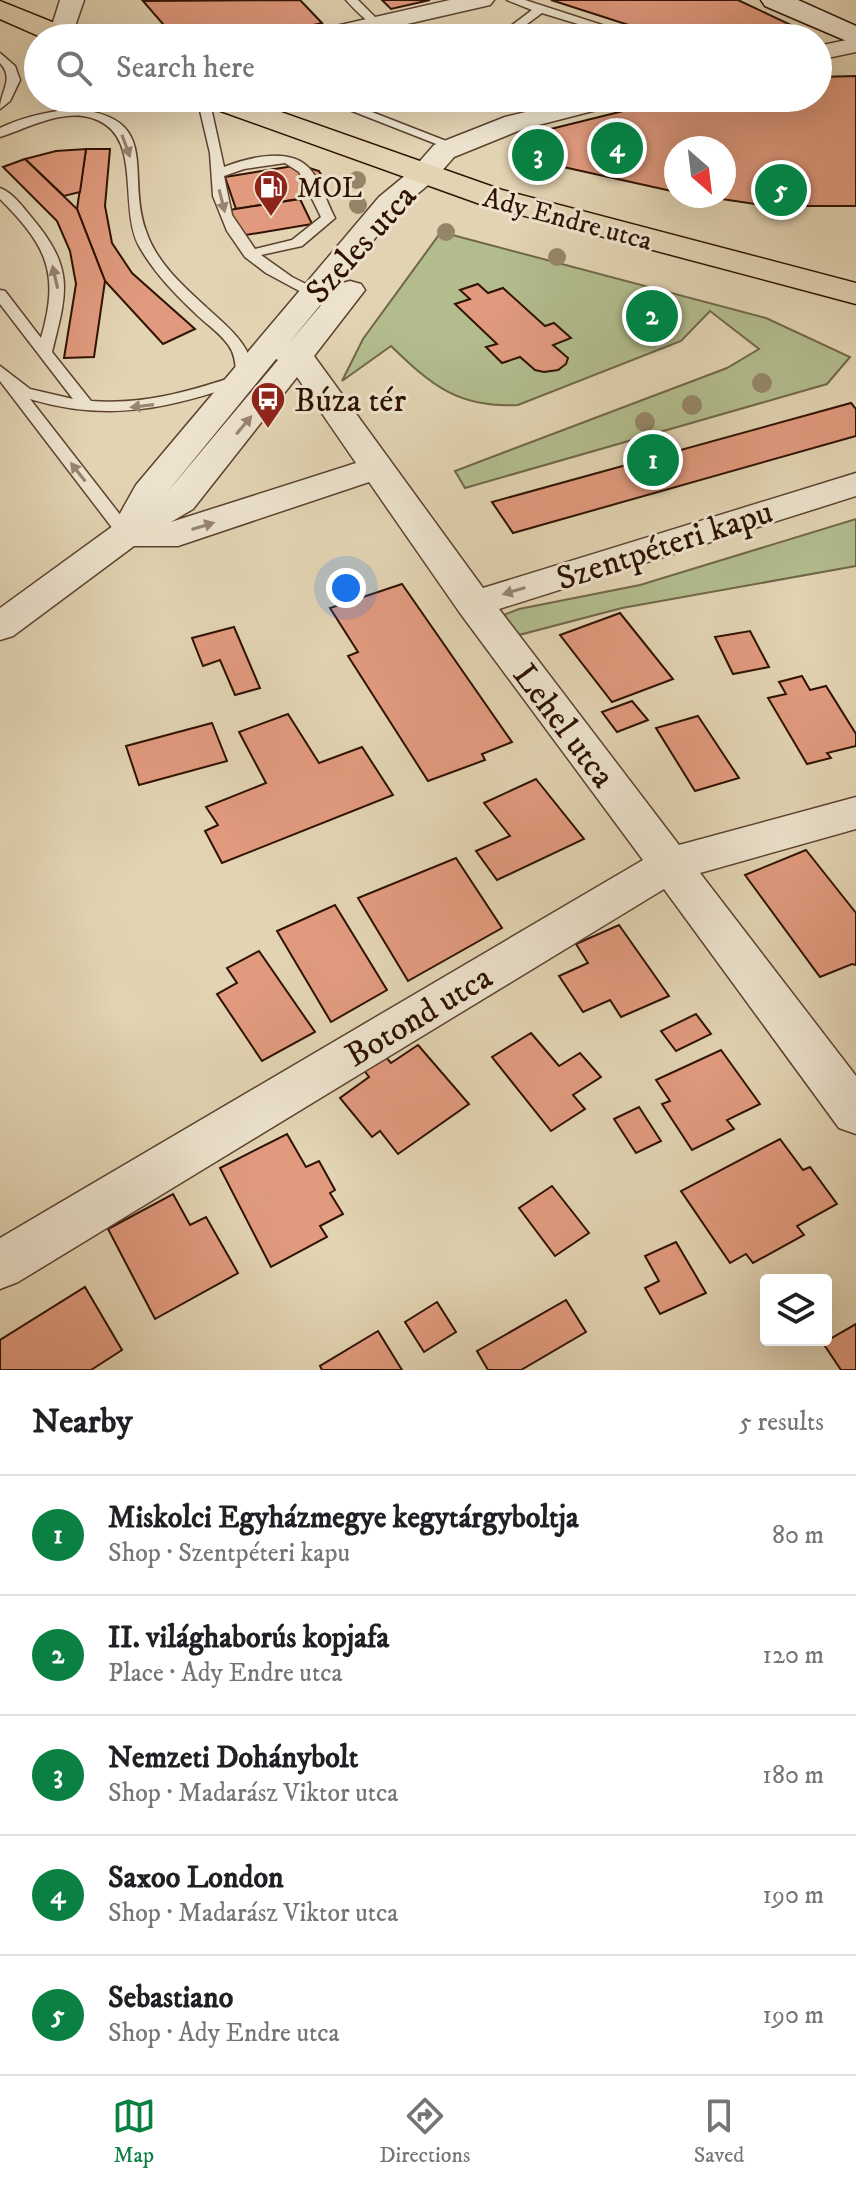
<!DOCTYPE html>
<meta charset="utf-8">
<style>
body{margin:0;font-family:"IM FELL DW Pica",serif;background:#f2f2f2;color:#202124}
.controls{position:absolute;right:24px;bottom:24px;display:grid;overflow:hidden;border-radius:8px;box-shadow:0 8px 32px #0002}
.controls button{width:72px;height:72px;display:grid;place-items:center;padding:0;border:0;border-bottom:2px solid #e0e0e0;background:#fff;color:#202124;font:40px sans-serif}
.compass{position:absolute;left:664px;top:136px;width:72px;height:72px;border-radius:50%;background:#fff;box-shadow:0 8px 32px #0002;rotate:152deg}
.you{position:absolute;left:346px;top:588px;width:28px;height:28px;margin:-20px;border:6px solid #fff;border-radius:50%;background:#1a73e8;box-shadow:0 0 0 12px #1a73e833}
.badge{display:grid;place-items:center;width:52px;height:52px;border-radius:50%;background:#0b8043;color:#fff;font-size:26px;font-weight:700}
.pin{position:absolute;translate:-50% -50%;border:4px solid #fff;box-shadow:0 2px 8px #0006}
.list{margin:0;padding:0;list-style:none}
h2{display:flex;justify-content:space-between;align-items:center;height:104px;margin:0;padding:0 32px;font-size:34px}
h2 small{font-size:26px;font-weight:400;color:#757577}
.list li{display:grid;grid-template-columns:52px 1fr auto;gap:24px;align-items:center;box-sizing:border-box;height:120px;padding:0 32px;border-top:2px solid #e0e0e0}
.list b{display:block;font-size:30px;white-space:nowrap}
.list p{margin:0;font-size:26px;white-space:nowrap;color:#757577}
.list em{font-size:26px;font-style:normal;color:#757577}
.icon{flex:none;width:44px;height:44px;fill:none;stroke:currentColor;stroke-width:2;stroke-linecap:round;stroke-linejoin:round}
.map{position:relative;flex:none;width:856px;height:1370px;overflow:hidden}
.search{position:absolute;background:#fff;box-shadow:0 8px 32px #0002;left:24px;right:24px;top:24px;height:88px;display:flex;align-items:center;gap:20px;box-sizing:border-box;padding:0 28px;border-radius:44px;color:#757577;font-size:30px}
.sheet{height:704px;background:#fff}
nav{display:flex;justify-content:space-around;align-items:center;box-sizing:border-box;height:112px;border-top:2px solid #e0e0e0;background:#fff;font-size:22px;color:#757577}
nav a{display:grid;justify-items:center;gap:4px}
nav .on{color:#0b8043}
.map>svg:first-child{display:block}
.green{fill:#b2bc8d;stroke:#706748;stroke-width:2}
.building{fill:#e19a7e;stroke:#2f1203;stroke-width:2}
.lines{fill:none;stroke-linecap:round;stroke-linejoin:round}
.lane-casing{stroke:#5c422f;stroke-width:3}
.street-casing{stroke:#5c422f;stroke-width:3}
.secondary-casing{stroke:#2f1203;stroke-width:3}
.primary-casing{stroke:#2f1203;stroke-width:3}
.lane{fill:#ece2cd;fill-rule:evenodd}
.street{fill:#ece2cd;fill-rule:evenodd}
.secondary{fill:#ece2cd;fill-rule:evenodd}
.primary{fill:#e2d3b2;fill-rule:evenodd}
.tree{fill:#958568}
.oneway{fill:#978472}
.labels{text-anchor:middle;stroke-width:6;stroke-linejoin:round;paint-order:stroke}
.far-poi-label{font-size:28px;fill:#2f1203;stroke:#ece2cd;text-anchor:start}
.far-street-label{font-size:28px;fill:#2f1203;stroke:#ece2cd}
.street-label{font-size:34px;fill:#2f1203;stroke:#ece2cd}
.poi-label{font-size:34px;fill:#2f1203;stroke:#ece2cd;text-anchor:start}
</style>
<div class="map">
<svg width="856" height="1370" viewBox="0 0 856 1370">
<rect width="100%" height="100%" fill="#e2d3b2"/>
<filter id="stains"><feTurbulence type="fractalNoise" baseFrequency=".0025" numOctaves="4"/><feColorMatrix values="0 0 0 0 .2 0 0 0 0 .09 0 0 0 0 .02 0 0 0 .5 -.17"/></filter>
<radialGradient id="worn" r=".72"><stop offset=".6" stop-color="#630" stop-opacity="0"/><stop offset="1" stop-color="#630" stop-opacity=".3"/></radialGradient>
<!-- green -->
<g class="green">
<path d="M441 232 766 318 850 357 827 384 465 488 455 471 727 368 759 349 710 311 681 341 518 405C459 408 432 386 391 346L342 381 363 339Z"/>
<polygon points="856,519 856,566 622,608 500,640 501,616 519,609 640,585"/>
</g>
<!-- building -->
<g class="building">
<polygon points="300,0 322,23 257,38 175,38 143,1"/>
<polygon points="382,0 430,0 391,9"/>
<polygon points="551,0 738,0 808,33 803,38 669,38"/>
<polygon points="856,76 856,206 769,206 701,196 724,196 724,148 676,148 676,192 518,157 522,136 676,98 818,98 818,77"/>
<polygon points="86,149 110,149 105,206 112,243 132,273 195,329 163,344 105,281 77,209"/>
<polygon points="86,149 80,192 64,196 25,159 56,151"/>
<polygon points="25,159 77,209 105,281 94,357 64,358 76,284 70,251 57,221 3,167"/>
<polygon points="300,165 319,171 327,185 317,196 236,209 225,177"/>
<polygon points="300,199 312,224 240,236 229,210"/>
<polygon points="478,284 488,293 503,288 545,326 554,323 571,338 553,345 568,358 566,364 558,370 544,372 535,370 520,357 502,363 486,347 497,344 455,304 470,299 460,290"/>
<polygon points="851,403 856,409 856,436 513,533 492,502"/>
<polygon points="402,584 512,742 482,754 485,760 428,781 348,656 358,652 330,608"/>
<polygon points="620,613 673,679 612,702 560,635"/>
<polygon points="234,627 260,688 235,695 220,660 203,666 192,638"/>
<polygon points="750,631 769,667 733,674 715,637"/>
<polygon points="802,676 810,690 826,686 856,734 856,746 827,753 831,758 807,764 768,698 786,694 779,682"/>
<polygon points="632,701 648,720 617,732 602,712"/>
<polygon points="288,714 319,763 362,747 393,795 222,863 205,831 218,825 206,807 266,783 239,732"/>
<polygon points="698,716 739,778 695,791 656,728"/>
<polygon points="212,723 227,761 139,785 126,746"/>
<polygon points="536,779 584,839 497,880 476,851 510,836 484,803"/>
<polygon points="806,850 856,913 856,965 852,964 820,977 745,875"/>
<polygon points="456,858 502,928 408,981 358,898"/>
<polygon points="335,905 387,990 331,1022 277,931"/>
<polygon points="619,925 669,996 621,1017 610,1000 583,1012 559,976 588,963 576,944"/>
<polygon points="259,951 315,1032 262,1061 217,994 237,983 227,968"/>
<polygon points="696,1014 711,1034 676,1051 661,1031"/>
<polygon points="531,1033 559,1066 580,1053 601,1077 573,1095 585,1109 551,1131 492,1057"/>
<polygon points="418,1045 469,1104 398,1154 380,1131 372,1137 340,1098 369,1077 363,1069 384,1055 391,1063"/>
<polygon points="721,1050 760,1104 727,1120 734,1129 692,1150 662,1104 670,1101 656,1080"/>
<polygon points="639,1107 661,1141 636,1153 614,1119"/>
<polygon points="287,1134 306,1167 319,1161 335,1190 330,1193 343,1214 320,1226 327,1237 271,1267 220,1168"/>
<polygon points="780,1139 803,1170 810,1167 837,1204 797,1226 804,1235 753,1263 746,1254 730,1263 681,1191"/>
<polygon points="552,1186 589,1233 555,1256 519,1208"/>
<polygon points="173,1194 190,1225 206,1217 238,1273 155,1319 108,1229"/>
<polygon points="676,1242 706,1293 660,1314 645,1288 659,1281 645,1256"/>
<polygon points="85,1287 122,1350 91,1370 0,1370 0,1340"/>
<polygon points="566,1300 586,1332 521,1370 488,1370 477,1351"/>
<polygon points="437,1302 456,1332 424,1352 405,1322"/>
<polygon points="856,1324 856,1370 841,1370 823,1343"/>
<polygon points="378,1331 402,1370 322,1370 320,1366"/>
</g>
<g class="lines">
<defs>
<g id="lane">
<path d="M346 0H358L380 22 413 38C384 38 365 21 346 0Z"/>
<polygon points="507,0 525,0 642,38 624,38 542,13 508,38 495,38 532,10"/>
<path d="M0 53 15 66 20 80 10 101 0 109C0 91 15 79 0 63Z"/>
<path d="M197 98H209L224 167C247 158 288 147 308 167 320 179 327 203 335 218L302 246 261 255 292 277 326 294V300H316L266 273 245 257 227 231 213 196 210 153ZM285 163 299 172 321 217 292 240 255 249 232 215 224 176 244 169Z"/>
<polygon points="319,98 336,98 459,146 449,149"/>
<path d="M72 109C164 116 125 173 146 231 156 262 183 286 206 307 225 325 261 351 249 381 171 408 110 423 30 399L132 530 134 534 132 538H120L0 381V366L30 389 73 399 0 304V290L5 291 41 338C60 273 47 246 0 199V188C13 193 23 207 32 218 75 269 67 292 52 352L91 401C142 405 188 392 236 376 236 366 235 354 229 346 222 335 208 325 198 316 176 295 154 273 139 246 120 210 139 148 106 125 73 102 32 127 0 137V128C23 117 46 112 72 109Z"/>
</g>
<g id="street">
<polygon points="60,0 84,0 71,38 51,38 49,35"/>
<polygon points="450,0 494,0 490,5 346,38 302,38 305,33"/>
<polygon points="856,38 856,52 818,60 818,46"/>
<path d="M583 98H628L624 103 523 129 454 157 433 181 399 209 289 343 339 284 350 281 361 284 365 290 314 356 483 588 856 473V496L499 609 679 845 856 797V829L700 873 856 1076V1134L839 1128 664 889 18 1282 0 1289V1238L643 860 460 613 369 482 178 546H134L13 636 0 640V608L113 526 136 485 258 340 379 197 413 169 434 145 505 117ZM276 359 278 360 164 496ZM297 377 356 463 171 522 193 509Z"/>
</g>
<polygon id="secondary" points="761,0 798,0 856,26 856,45 765,6"/>
<g id="primary">
<polygon points="0,1 77,32 81,38 43,38 0,19"/>
<polygon points="197,98 241,98 502,190 856,283 856,304 480,204 201,104"/>
</g>
</defs>
<!-- lane casing -->
<use href="#lane" class="lane-casing"/>
<!-- street casing -->
<use href="#street" class="street-casing"/>
<!-- secondary casing -->
<use href="#secondary" class="secondary-casing"/>
<!-- primary casing -->
<use href="#primary" class="primary-casing"/>
<!-- lane -->
<use href="#lane" class="lane"/>
<!-- street -->
<use href="#street" class="street"/>
<!-- secondary -->
<use href="#secondary" class="secondary"/>
<!-- primary -->
<use href="#primary" class="primary"/>
</g>
<!-- trees -->
<g class="tree">
<circle cx="357" cy="180" r="9"/>
<circle cx="358" cy="205" r="9"/>
<circle cx="446" cy="232" r="9"/>
<circle cx="557" cy="257" r="9"/>
<circle cx="762" cy="383" r="10"/>
<circle cx="692" cy="405" r="10"/>
<circle cx="645" cy="422" r="10"/>
</g>
<!-- one-way arrows -->
<defs><path id="oneway-solid" d="M-6-.8H1V-3.2L6.5 0L1 3.2V.8H-6Z" transform="scale(2)"/></defs>
<g class="oneway">
<use href="#oneway-solid" transform="translate(126 146) rotate(70)"/>
<use href="#oneway-solid" transform="translate(222 201) rotate(76)"/>
<use href="#oneway-solid" transform="translate(55 277) rotate(-103)"/>
<use href="#oneway-solid" transform="translate(142 406) rotate(173)"/>
<use href="#oneway-solid" transform="translate(244 425) rotate(-50)"/>
<use href="#oneway-solid" transform="translate(78 472) rotate(-128)"/>
<use href="#oneway-solid" transform="translate(203 526) rotate(-17)"/>
<use href="#oneway-solid" transform="translate(514 591) rotate(163)"/>
</g>
<!-- icons -->
<defs>
<symbol id="fuel-pin" viewBox="-11 -11 22 30"><path d="M0 17L-7.5 6A9.5 9.5 0 1 1 7.5 6Z" fill="#8f2418" stroke="#ece2cd"/><path d="M-5.5-6h7V0h2V4h1.3V-2.5L3-4.5l.8-.8L6-3V5H2.5V1h-1V6h-7ZM-4.2-4.7v3.2H.2V-4.7Z" fill="#fff"/></symbol>
<symbol id="bus-pin" viewBox="-11 -11 22 30"><path d="M0 17L-7.5 6A9.5 9.5 0 1 1 7.5 6Z" fill="#8f2418" stroke="#ece2cd"/><path d="M-5-6H5V4H4V6H2V4H-2V6H-4V4H-5ZM-3.5-4V0h7V-4ZM-3.5 1.2v1.5H-2V1.2ZM2 1.2v1.5H3.5V1.2Z" fill="#fff"/></symbol>
</defs>
<g fill-rule="evenodd">
<use href="#fuel-pin" x="251" y="167" width="40" height="54"/>
<use href="#bus-pin" x="248" y="379" width="40" height="54"/>
</g>
<g class="labels">
<!-- far-poi labels -->
<g class="far-poi-label">
<text x="297" y="197">MOL</text>
</g>
<!-- far-street labels -->
<g class="far-street-label">
<text transform="translate(568 218) rotate(15)" y="10">Ady Endre utca</text>
</g>
<!-- street labels -->
<g class="street-label">
<text transform="translate(360 243) rotate(-48)" y="12">Szeles utca</text>
<text transform="translate(664 544) rotate(-18)" y="12">Szentpéteri kapu</text>
<text transform="translate(565 725) rotate(53)" y="12">Lehel utca</text>
<text transform="translate(418 1015) rotate(-31)" y="12">Botond utca</text>
</g>
<!-- poi labels -->
<g class="poi-label">
<text x="294" y="411">Búza tér</text>
</g>
</g>
<rect width="100%" height="100%" filter="url(#stains)"/>
<rect width="100%" height="100%" fill="url(#worn)"/>
</svg>
<div class="controls">
<button><svg class="icon" aria-label="layers" viewBox="0 0 24 24"><path d="M12 4l9 5-9 5-9-5zM3 14l9 5 9-5"/></svg></button>
</div>
<svg class="compass" viewBox="-18 -18 36 36"><path d="M0-13l5 13h-10z" fill="#e53935"/><path d="M0 13l5-13h-10z" fill="#757577"/></svg>
<div class="you"></div>
<div class="pin badge" style="left:653px;top:460px">1</div>
<div class="pin badge" style="left:652px;top:316px">2</div>
<div class="pin badge" style="left:538px;top:155px">3</div>
<div class="pin badge" style="left:617px;top:148px">4</div>
<div class="pin badge" style="left:781px;top:190px">5</div>
<div class="search"><svg class="icon" aria-label="search" viewBox="0 0 24 24"><circle cx="10" cy="10" r="6"/><path d="M15 15l6 6"/></svg>Search here</div>
</div>
<section class="sheet">
<h2>Nearby<small>5 results</small></h2>
<ul class="list">
<li><span class="badge">1</span><div><b>Miskolci Egyházmegye kegytárgyboltja</b><p>Shop · Szentpéteri kapu</p></div><em>80 m</em></li>
<li><span class="badge">2</span><div><b>II. világhaborús kopjafa</b><p>Place · Ady Endre utca</p></div><em>120 m</em></li>
<li><span class="badge">3</span><div><b>Nemzeti Dohánybolt</b><p>Shop · Madarász Viktor utca</p></div><em>180 m</em></li>
<li><span class="badge">4</span><div><b>Saxoo London</b><p>Shop · Madarász Viktor utca</p></div><em>190 m</em></li>
<li><span class="badge">5</span><div><b>Sebastiano</b><p>Shop · Ady Endre utca</p></div><em>190 m</em></li>
</ul>
</section>
<nav>
<a class="on"><svg class="icon" aria-label="map" viewBox="0 0 24 24"><path d="M3 6l6-2 6 2 6-2v14l-6 2-6-2-6 2zM9 4v14M15 6v14"/></svg>Map</a>
<a><svg class="icon" aria-label="directions" viewBox="0 0 24 24"><path d="M12 3l9 9-9 9-9-9zM9 14v-3h6M13 9l2 2-2 2"/></svg>Directions</a>
<a><svg class="icon" aria-label="saved" viewBox="0 0 24 24"><path d="M7 4h10v16l-5-4-5 4z"/></svg>Saved</a>
</nav>
